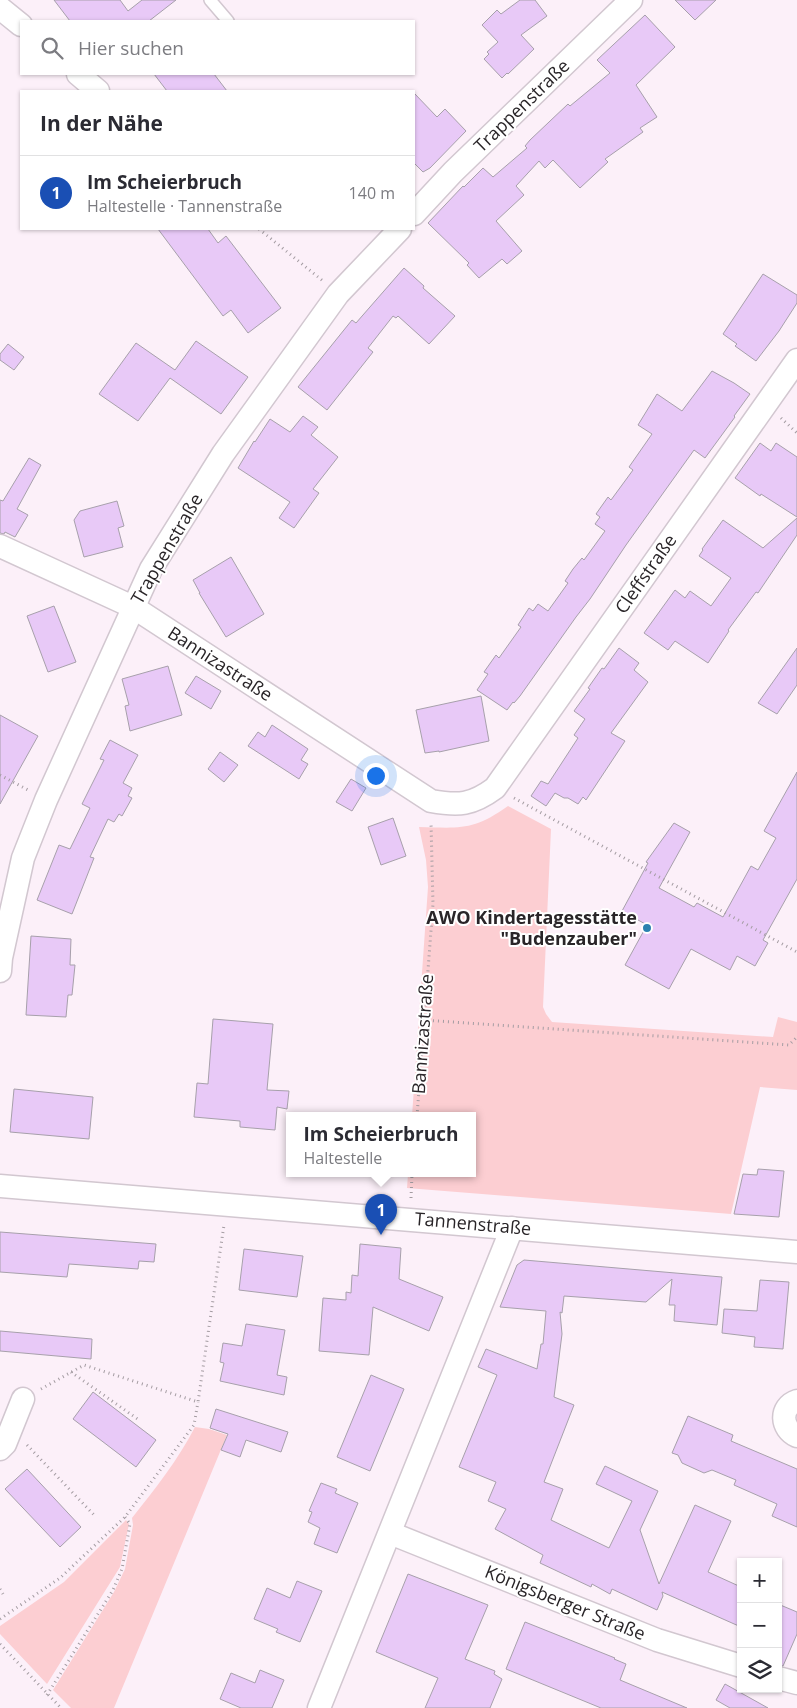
<!DOCTYPE html>
<html lang="de">
<meta charset="utf-8">
<style>
body{margin:0;font-family:"Open Sans",sans-serif;background:#f7f7f7;color:#2b2b33}
.controls{position:absolute;right:15px;bottom:15px;display:grid;overflow:hidden;border-radius:0px;box-shadow:0 1px 4px #0004}
.controls button{width:45px;height:45px;display:grid;place-items:center;padding:0;border:0;border-bottom:1px solid #e1e1e2;background:#fff;color:#2b2b33;font:25px sans-serif}
.you{position:absolute;left:375px;top:775px;width:18px;height:18px;margin:-12px;border:4px solid #fff;border-radius:50%;background:#1a73e8;box-shadow:0 0 0 8px #1a73e833}
.badge{display:grid;place-items:center;width:32px;height:32px;border-radius:50%;background:#db2777;color:#fff;font-size:16px;font-weight:700}
.pin{position:absolute;translate:-50% -41px;filter:drop-shadow(0 1px 2px #0008)}
.pin::after{content:'';position:absolute;top:26px;width:18px;height:15px;background:inherit;clip-path:polygon(0 0,100% 0,50% 100%)}
.popup{position:absolute;left:286px;top:1112px;width:190px;height:65px;box-sizing:border-box;display:grid;place-content:center;border-radius:0px;background:#fff;filter:drop-shadow(0 1px 4px #0005);font-size:16px;white-space:nowrap;color:#7c7c81}
.popup b{font-size:19px;color:#2b2b33}
.popup::after{content:'';position:absolute;left:50%;top:100%;margin-left:-10px;border:10px solid transparent;border-top-color:#fff}
.list{margin:0;padding:0;list-style:none}
h2{display:flex;justify-content:space-between;align-items:center;height:65px;margin:0;padding:0 20px;font-size:21px}
h2 small{font-size:16px;font-weight:400;color:#7c7c81}
.list li{display:grid;grid-template-columns:32px 1fr auto;gap:15px;align-items:center;box-sizing:border-box;height:75px;padding:0 20px;border-top:1px solid #e1e1e2}
.list b{display:block;font-size:19px;white-space:nowrap}
.list p{margin:0;font-size:16px;white-space:nowrap;color:#7c7c81}
.list em{font-size:16px;font-style:normal;color:#7c7c81}
.icon{flex:none;width:28px;height:28px;fill:none;stroke:currentColor;stroke-width:2;stroke-linecap:round;stroke-linejoin:round}
.map{position:relative;flex:none;width:797px;height:1708px;overflow:hidden}
.search{position:absolute;background:#fff;box-shadow:0 1px 4px #0004;left:20px;top:20px;width:395px;height:55px;display:flex;align-items:center;gap:12px;box-sizing:border-box;padding:0 18px;border-radius:0px;color:#7c7c81;font-size:19px}
.panel{position:absolute;background:#fff;box-shadow:0 1px 4px #0004;left:20px;top:90px;width:395px;height:140px;border-radius:0px}
.map>svg:first-child{display:block}
.green{fill:#fcced2}
.building{fill:#e8c9f7;stroke:#a7a0ab}
.lines{fill:none;stroke-linecap:round;stroke-linejoin:round}
.service-casing{stroke:#d2c7d0;stroke-width:14}
.minor-casing{stroke:#d2c7d0;stroke-width:25}
.path{stroke:#a49ca2;stroke-width:3;stroke-dasharray:1 4;stroke-linecap:butt}
.service{stroke:#fff;stroke-width:11}
.minor{stroke:#fff;stroke-width:22}
.poi-dot{fill:#2b81b0;stroke:#fff;stroke-width:2}
.labels{text-anchor:middle;stroke-width:4;stroke-linejoin:round;paint-order:stroke}
.street-label{font-size:18px;fill:#292528;stroke:#fff}
.poi-label{font-size:18px;font-weight:bold;fill:#292528;stroke:#fff;text-anchor:end}
</style>
<div class="map">
<svg width="797" height="1708" viewBox="0 0 797 1708">
<rect width="100%" height="100%" fill="#fcf0f9"/>
<!-- green -->
<g class="green">
<path d="M508 806 551 829 543 1007 546 1014 552 1022 773 1037 778 1017 797 1022V1090L760 1087 731 1214 407 1188 408 1174H472V1116H412L428 887 426 860 419 827C460 828 473 831 508 806Z"/>
<path d="M195 1427 209 1429 227 1435 114 1708H71L53 1690 114 1592 125 1569 133 1525 132 1518C155 1489 178 1460 195 1427Z"/>
<polygon points="126,1520 129,1524 120,1567 47,1684 0,1634 0,1626 64,1582"/>
</g>
<!-- building -->
<g class="building">
<polygon points="54,0 120,0 128,11 142,0 176,0 149,21 70,21"/>
<polygon points="520,0 535,0 547,16 521,35 534,49 508,74 507,73 502,78 484,59 489,54 487,52 498,42 482,25 497,10 501,14"/>
<polygon points="675,0 716,0 695,20"/>
<polygon points="645,15 675,47 636,85 657,117 640,128 643,132 605,159 608,162 580,188 553,160 545,168 539,161 516,186 524,195 496,221 522,251 507,264 502,259 479,278 467,265 469,263 428,223 463,186 464,187 483,168 493,177 527,148 525,146 530,140 568,104 570,106 610,73 597,60"/>
<polygon points="154,74 214,74 227,91 167,91"/>
<polygon points="414,93 437,117 445,109 466,131 430,168 423,172 414,163"/>
<polygon points="158,229 208,229 218,243 226,236 281,308 248,333 231,310 223,316"/>
<polygon points="404,268 424,286 423,288 455,316 429,344 398,316 396,318 393,316 368,348 373,352 327,410 298,387 352,320 356,323"/>
<polygon points="763,274 797,295 797,303 779,331 756,361 735,346 737,344 723,334"/>
<polygon points="196,341 248,377 221,414 170,378 138,421 99,394 136,343 175,370"/>
<polygon points="8,344 24,357 14,370 0,360 0,354"/>
<polygon points="712,371 734,383 750,394 734,416 735,417 705,458 694,450 626,545 590,599 576,617 520,696 514,703 513,702 507,710 477,690 488,674 484,672 496,655 499,658 521,627 518,625 529,608 533,611 538,604 548,611 568,583 565,581 573,569 582,558 584,560 605,531 595,524 600,517 596,514 608,497 611,500 633,470 629,467 652,434 638,425 657,394 682,411"/>
<polygon points="303,416 318,427 311,435 338,457 313,489 319,493 294,528 279,518 290,502 238,468 254,441 255,442 270,419 290,432"/>
<polygon points="760,443 771,451 776,443 797,457 797,517 761,494 760,496 735,478"/>
<polygon points="29,458 41,465 17,509 28,515 15,537 5,532 4,534 0,533 0,500 3,501"/>
<polygon points="117,501 124,526 118,528 123,547 84,557 74,520 80,511"/>
<polygon points="797,518 797,535 758,593 756,592 728,630 729,631 708,663 675,641 668,650 644,633 675,590 685,598 690,591 711,606 731,578 699,556 703,550 702,549 723,520 763,548"/>
<polygon points="231,557 264,614 226,637 199,593 200,593 193,580"/>
<polygon points="54,606 76,662 48,672 27,616"/>
<polygon points="619,648 639,663 634,670 648,682 611,733 625,741 586,800 583,797 578,804 568,798 564,798 555,793 546,806 531,796 541,781 548,784 578,738 574,735 585,719 574,711 590,689 588,688 602,668 604,669"/>
<polygon points="797,648 797,685 777,714 758,703"/>
<polygon points="168,666 182,715 130,731 125,706 129,705 122,679"/>
<polygon points="196,676 221,691 211,709 185,693"/>
<polygon points="481,696 489,741 439,752 439,751 425,753 416,710"/>
<polygon points="0,715 38,736 0,804"/>
<polygon points="272,725 308,749 301,760 308,764 299,779 248,746 258,732 265,737"/>
<polygon points="110,740 138,755 123,783 132,788 128,796 132,798 122,816 119,814 114,822 108,819 90,857 94,858 72,914 37,900 59,845 70,849 90,808 82,804 104,760 100,759"/>
<polygon points="220,752 238,765 224,782 208,769"/>
<polygon points="797,772 797,879 763,940 768,943 755,966 737,956 730,970 691,949 669,989 625,965 647,925 622,911 648,863 646,862 674,823 690,832 659,888 694,907 697,903 723,917 751,866 758,870 776,838 764,831"/>
<polygon points="351,779 366,788 352,811 336,802"/>
<polygon points="393,818 406,856 381,865 368,827"/>
<polygon points="31,936 71,939 70,965 75,965 72,995 68,995 66,1017 26,1015"/>
<polygon points="213,1019 273,1024 267,1090 289,1091 287,1109 277,1107 275,1130 240,1127 240,1121 194,1117 197,1083 208,1084"/>
<polygon points="14,1089 93,1097 89,1139 10,1132"/>
<polygon points="758,1169 784,1171 779,1217 734,1214 743,1174 757,1175"/>
<polygon points="0,1232 156,1244 154,1262 139,1261 138,1269 69,1264 67,1277 0,1272"/>
<polygon points="360,1244 401,1248 399,1279 443,1297 429,1331 373,1307 369,1355 319,1351 323,1298 346,1300 346,1292 351,1293 352,1275 358,1276"/>
<polygon points="244,1249 303,1256 297,1297 239,1290"/>
<polygon points="524,1260 722,1277 717,1325 674,1321 675,1305 669,1305 672,1279 646,1302 564,1296 562,1313 560,1312 562,1334 554,1397 574,1405 544,1482 563,1489 551,1520 609,1548 632,1501 596,1484 605,1466 658,1491 640,1530 659,1584 695,1505 731,1521 708,1572 741,1587 741,1627 662,1592 663,1596 657,1610 612,1589 610,1594 592,1584 591,1587 540,1563 543,1555 495,1529 506,1509 488,1501 496,1482 459,1467 497,1375 478,1367 486,1349 537,1369 541,1344 543,1344 546,1311 500,1307 517,1265"/>
<polygon points="760,1280 789,1282 783,1349 754,1347 755,1337 722,1333 724,1309 757,1311"/>
<polygon points="246,1324 285,1330 277,1375 287,1377 284,1395 220,1381 224,1363 220,1362 223,1343 242,1346"/>
<polygon points="0,1331 92,1339 91,1359 0,1351"/>
<polygon points="371,1375 404,1389 370,1471 337,1457"/>
<polygon points="93,1392 156,1440 136,1467 73,1419"/>
<polygon points="216,1409 288,1432 281,1452 246,1440 240,1457 221,1450 228,1434 210,1428"/>
<polygon points="688,1416 733,1435 731,1441 797,1469 797,1527 772,1516 777,1504 734,1485 736,1480 712,1470 704,1473 682,1463 678,1455 672,1453"/>
<polygon points="27,1469 81,1527 60,1547 5,1489"/>
<polygon points="321,1483 337,1489 335,1493 358,1503 337,1553 314,1544 320,1528 308,1522 312,1512 309,1511"/>
<polygon points="408,1574 488,1605 465,1659 495,1671 494,1674 502,1679 490,1708 425,1708 438,1678 376,1652"/>
<polygon points="297,1581 322,1591 300,1642 276,1632 278,1629 254,1619 267,1588 290,1598"/>
<polygon points="778,1604 797,1612 797,1634 783,1666 778,1665"/>
<polygon points="525,1622 615,1658 614,1659 626,1664 620,1680 687,1708 601,1708 506,1669"/>
<polygon points="260,1670 284,1680 272,1708 241,1708 220,1699 231,1673 255,1683"/>
<polygon points="725,1684 768,1708 730,1708 716,1700"/>
</g>
<g class="lines">
<defs>
<polyline id="service" points="210,0 228,21"/>
<g id="minor">
<polyline points="0,8 21,25"/>
<polyline points="78,74 98,91"/>
<polyline points="414,214 453,172 631,0"/>
<path d="M0 546 133 607 431 801C459 806 472 805 495 788L797 360"/>
<polyline points="0,971 1,958 23,858 46,800 151,569 223,454 338,294 400,229"/>
<polyline points="0,1186 797,1252"/>
<path d="M797 1401C779 1407 781 1429 797 1436"/>
<polyline points="0,1449 5,1444 23,1399"/>
<polyline points="390,1533 657,1640 741,1666"/>
<polyline points="778,1678 797,1683"/>
<polyline points="319,1708 512,1228"/>
</g>
</defs>
<!-- service casing -->
<use href="#service" class="service-casing"/>
<!-- minor casing -->
<use href="#minor" class="minor-casing"/>
<!-- path -->
<g class="path">
<polyline points="259,229 323,281"/>
<polyline points="781,418 797,433"/>
<polyline points="0,775 28,790"/>
<polyline points="514,798 797,952"/>
<polyline points="423,1020 789,1045 797,1037"/>
<polyline points="417,1116 433,904 431,822"/>
<polyline points="411,1198 412,1174"/>
<polyline points="71,1372 139,1420"/>
<polyline points="41,1389 84,1365 198,1402 224,1225"/>
<polyline points="27,1445 95,1516"/>
<polyline points="0,1589 3,1594"/>
<polyline points="0,1619 60,1578 125,1517 194,1425 198,1402"/>
<polyline points="0,1644 61,1708"/>
<polyline points="47,1695 113,1590 122,1569 130,1524 125,1517"/>
</g>
<!-- service -->
<use href="#service" class="service"/>
<!-- minor -->
<use href="#minor" class="minor"/>
</g>
<!-- markers -->
<circle class="poi-dot" cx="647" cy="928" r="5"/>
<g class="labels">
<!-- street labels -->
<g class="street-label">
<text transform="translate(522 106) rotate(-44)" y="6">Trappenstraße</text>
<text transform="translate(167 549) rotate(-60)" y="6">Trappenstraße</text>
<text transform="translate(646 574) rotate(-55)" y="6">Cleffstraße</text>
<text transform="translate(220 664) rotate(33)" y="6">Bannizastraße</text>
<text transform="translate(423 1034) rotate(-86)" y="6">Bannizastraße</text>
<text transform="translate(473 1224) rotate(5)" y="6">Tannenstraße</text>
<text transform="translate(565 1603) rotate(22)" y="6">Königsberger Straße</text>
</g>
<!-- poi labels -->
<g class="poi-label">
<text x="637" y="924">AWO Kindertagesstätte<tspan x="637" dy="21">"Budenzauber"</tspan></text>
</g>
</g>
</svg>
<div class="controls">
<button>+</button>
<button>−</button>
<button><svg class="icon" aria-label="layers" viewBox="0 0 24 24"><path d="M12 4l9 5-9 5-9-5zM3 14l9 5 9-5"/></svg></button>
</div>
<div class="you"></div>
<div class="pin badge" style="left:381px;top:1235px;background:#1a4fb4">1</div>
<div class="popup"><b>Im Scheierbruch</b>Haltestelle</div>
<div class="search"><svg class="icon" aria-label="search" viewBox="0 0 24 24"><circle cx="10" cy="10" r="6"/><path d="M15 15l6 6"/></svg>Hier suchen</div>
<section class="panel">
<h2>In der Nähe<small></small></h2>
<ul class="list">
<li><span class="badge" style="background:#1a4fb4">1</span><div><b>Im Scheierbruch</b><p>Haltestelle · Tannenstraße</p></div><em>140 m</em></li>
</ul>
</section>
</div>
